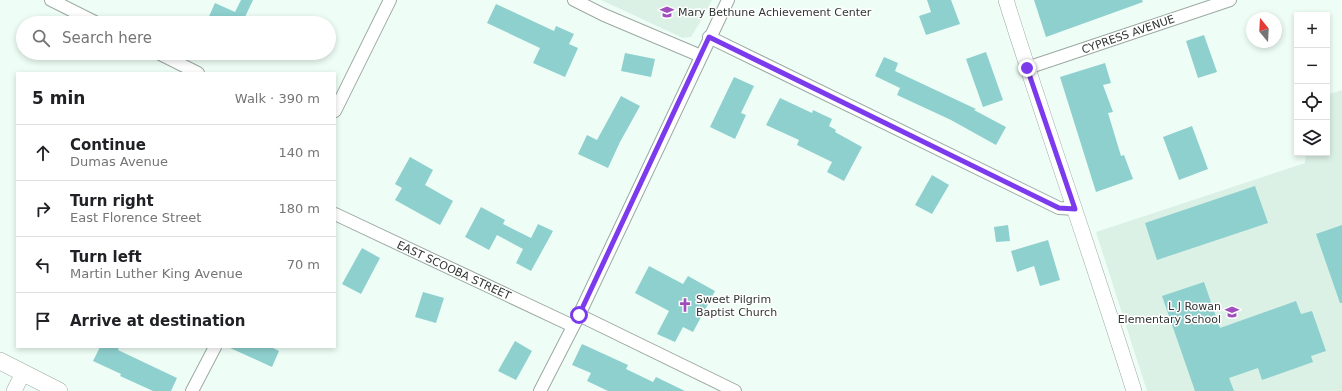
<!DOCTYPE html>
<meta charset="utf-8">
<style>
body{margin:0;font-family:"DejaVu Sans",sans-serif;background:#f2f2f2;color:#202124}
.controls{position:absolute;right:12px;top:12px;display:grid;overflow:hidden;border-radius:0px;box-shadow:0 2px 6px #0003}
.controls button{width:36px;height:36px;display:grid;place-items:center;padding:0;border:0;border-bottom:1px solid #e0e0e0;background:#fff;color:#202124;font:20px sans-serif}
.compass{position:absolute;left:1246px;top:12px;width:36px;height:36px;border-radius:50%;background:#fff;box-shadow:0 2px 6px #0003;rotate:342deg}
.stop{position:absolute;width:12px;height:12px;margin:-9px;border:3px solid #7c3aed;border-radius:50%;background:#fff}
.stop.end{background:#7c3aed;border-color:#fff;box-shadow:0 1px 4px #0008}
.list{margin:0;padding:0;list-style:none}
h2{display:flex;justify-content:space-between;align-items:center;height:52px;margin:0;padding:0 16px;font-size:17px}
h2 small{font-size:13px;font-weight:400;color:#757577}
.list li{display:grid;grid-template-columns:26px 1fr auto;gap:12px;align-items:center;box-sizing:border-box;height:56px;padding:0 16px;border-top:1px solid #e0e0e0}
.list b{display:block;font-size:15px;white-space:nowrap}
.list p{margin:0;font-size:13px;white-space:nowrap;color:#757577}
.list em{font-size:13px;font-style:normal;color:#757577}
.icon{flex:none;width:22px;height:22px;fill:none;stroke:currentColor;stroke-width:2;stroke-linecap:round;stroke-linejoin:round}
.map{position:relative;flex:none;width:1342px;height:391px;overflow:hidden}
.search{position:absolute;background:#fff;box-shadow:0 2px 6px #0003;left:16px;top:16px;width:320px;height:44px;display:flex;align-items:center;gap:10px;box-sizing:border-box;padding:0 14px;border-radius:22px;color:#757577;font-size:15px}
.panel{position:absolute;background:#fff;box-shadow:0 2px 6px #0003;left:16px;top:72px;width:320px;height:276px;border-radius:0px}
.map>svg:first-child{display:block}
.built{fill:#dbf1e6}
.building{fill:#8ed0ce}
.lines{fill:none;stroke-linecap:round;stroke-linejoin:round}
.minor-casing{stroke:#9ba9a2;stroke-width:14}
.tertiary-casing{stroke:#9ba9a2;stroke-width:16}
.secondary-casing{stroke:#9ba9a2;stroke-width:18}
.minor{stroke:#fff;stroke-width:12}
.tertiary{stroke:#fff;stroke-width:15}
.secondary{stroke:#fff;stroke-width:17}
.route{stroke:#7c3aed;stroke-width:5}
.labels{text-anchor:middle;stroke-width:3;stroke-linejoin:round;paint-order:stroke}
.poi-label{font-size:11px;fill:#303633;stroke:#fff;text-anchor:start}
.street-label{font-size:11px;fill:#303633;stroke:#fff}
</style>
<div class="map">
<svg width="1342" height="391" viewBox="0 0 1342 391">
<rect width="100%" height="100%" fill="#eefef6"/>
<!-- built -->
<g class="built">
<polygon points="601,0 712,0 699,24 691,37 683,38"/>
<polygon points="1342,90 1342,391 1147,391 1096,232 1305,163 1306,153 1327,153 1327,95"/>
</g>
<!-- building -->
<g class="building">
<polygon points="241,0 253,0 245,17 258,23 206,23 215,3 235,12"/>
<polygon points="927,0 951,0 960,24 926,35 919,16 931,12"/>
<polygon points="1034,0 1142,0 1143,2 1046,37"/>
<polygon points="496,4 554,31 556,26 574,34 569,44 578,48 565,77 533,63 540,48 487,23"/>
<polygon points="1204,35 1217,72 1198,78 1186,41"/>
<polygon points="986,52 1003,100 983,107 966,59"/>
<polygon points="625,53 655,59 651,77 621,71"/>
<polygon points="884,57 898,63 895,71 976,109 974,110 1006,127 996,145 951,120 897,95 900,88 875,76"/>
<polygon points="1105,63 1111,83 1103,85 1113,112 1108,113 1121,156 1124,155 1133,179 1096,192 1060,77"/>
<polygon points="734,77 754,86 741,113 746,115 735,139 710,127"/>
<polygon points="621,96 640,106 620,142 608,168 578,154 587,135 597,140"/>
<polygon points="780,98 812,113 813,110 832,119 829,126 836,130 835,132 862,147 844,181 827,172 832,162 797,145 799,140 766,125"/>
<polygon points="1192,126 1208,169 1179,180 1163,137"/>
<polygon points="410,157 433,170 425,185 453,201 440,225 395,200 402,188 395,184"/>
<polygon points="932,175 949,185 932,214 915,205"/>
<polygon points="1255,186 1268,223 1157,260 1145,223"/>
<polygon points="481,207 505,220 503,224 531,238 538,224 553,231 531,271 516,263 523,249 497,235 489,250 465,237"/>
<polygon points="1008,225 1010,241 996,242 994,227"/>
<polygon points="1342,225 1342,303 1340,303 1316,234"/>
<polygon points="1048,240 1060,280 1040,286 1034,266 1017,272 1011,251"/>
<polygon points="362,248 380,258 361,294 342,284"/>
<polygon points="649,266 683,284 688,276 715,291 693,332 683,327 675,342 657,334 669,311 635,293"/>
<polygon points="1204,282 1220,328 1296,301 1301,314 1312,311 1326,351 1311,356 1313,362 1262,380 1258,368 1229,378 1234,391 1195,391 1162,296"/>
<polygon points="423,292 444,298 436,323 415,317"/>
<polygon points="515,341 532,351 516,380 498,371"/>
<polygon points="582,344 628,365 626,369 653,382 656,377 685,391 608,391 587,381 591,373 572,365"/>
<polygon points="100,347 119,347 118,350 177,378 171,391 153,391 120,376 121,374 93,361"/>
<polygon points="228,347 271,347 279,351 272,367"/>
</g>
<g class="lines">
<defs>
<g id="minor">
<polyline points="51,0 97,23"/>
<polyline points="574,0 604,15 701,56"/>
<polyline points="709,37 1059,208 1075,209"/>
<polyline points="158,53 198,73"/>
<polyline points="1027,68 1230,0"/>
<polyline points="335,111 390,0"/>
<polyline points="335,214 573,326"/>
<polyline points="579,315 735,391"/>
<polyline points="192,391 215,347"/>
<polyline points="540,391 579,315 728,0"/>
</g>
<g id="tertiary">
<path d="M1006 0C1047 131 1093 260 1134 391"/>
<polyline points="14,391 23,373"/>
</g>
<polyline id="secondary" points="0,361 59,391"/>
</defs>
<!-- minor casing -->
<use href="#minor" class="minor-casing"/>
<!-- tertiary casing -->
<use href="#tertiary" class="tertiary-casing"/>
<!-- secondary casing -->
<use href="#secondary" class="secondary-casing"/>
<!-- minor -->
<use href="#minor" class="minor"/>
<!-- tertiary -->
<use href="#tertiary" class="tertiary"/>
<!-- secondary -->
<use href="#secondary" class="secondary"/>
</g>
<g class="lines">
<!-- route -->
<polyline class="route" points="579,315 709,37 1059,208 1075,209 1027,68"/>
</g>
<!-- icons -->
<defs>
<symbol id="school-bare" viewBox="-9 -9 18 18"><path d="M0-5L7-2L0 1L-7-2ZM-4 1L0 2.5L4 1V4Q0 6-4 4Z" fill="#a04ebe" stroke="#fff" stroke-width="2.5" paint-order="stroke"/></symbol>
<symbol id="church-bare" viewBox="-9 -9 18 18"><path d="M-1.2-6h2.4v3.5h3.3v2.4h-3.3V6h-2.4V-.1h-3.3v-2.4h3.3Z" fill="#a04ebe" stroke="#fff" stroke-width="2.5" paint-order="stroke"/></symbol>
</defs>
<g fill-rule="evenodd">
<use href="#school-bare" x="657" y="2" width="20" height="20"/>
<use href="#church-bare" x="675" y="295" width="20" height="20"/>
<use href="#school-bare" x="1222" y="302" width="20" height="20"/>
</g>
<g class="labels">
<!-- poi labels -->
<g class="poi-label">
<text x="678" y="16">Mary Bethune Achievement Center</text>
<text x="696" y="303">Sweet Pilgrim<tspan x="696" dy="13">Baptist Church</tspan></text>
<text x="1221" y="310" text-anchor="end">L J Rowan<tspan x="1221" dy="13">Elementary School</tspan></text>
</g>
<!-- street labels -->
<g class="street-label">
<text transform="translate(1128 34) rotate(-19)" y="4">CYPRESS AVENUE</text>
<text transform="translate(454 270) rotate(25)" y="4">EAST SCOOBA STREET</text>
</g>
</g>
</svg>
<div class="controls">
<button>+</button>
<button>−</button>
<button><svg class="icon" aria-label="locate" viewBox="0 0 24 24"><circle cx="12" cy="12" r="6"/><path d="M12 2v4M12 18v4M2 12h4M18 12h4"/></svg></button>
<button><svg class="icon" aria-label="layers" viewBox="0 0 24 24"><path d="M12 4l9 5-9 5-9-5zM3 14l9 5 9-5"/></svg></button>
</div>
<svg class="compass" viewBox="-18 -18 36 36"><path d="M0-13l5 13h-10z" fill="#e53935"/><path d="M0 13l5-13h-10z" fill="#757577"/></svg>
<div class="stop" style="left:579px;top:315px"></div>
<div class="stop end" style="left:1027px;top:68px"></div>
<div class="search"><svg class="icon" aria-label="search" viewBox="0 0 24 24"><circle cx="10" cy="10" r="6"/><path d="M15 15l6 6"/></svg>Search here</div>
<section class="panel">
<h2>5 min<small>Walk · 390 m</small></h2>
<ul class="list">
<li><svg class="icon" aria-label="ahead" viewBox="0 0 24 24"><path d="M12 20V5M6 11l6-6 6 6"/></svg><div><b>Continue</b><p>Dumas Avenue</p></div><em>140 m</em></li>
<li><svg class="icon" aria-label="right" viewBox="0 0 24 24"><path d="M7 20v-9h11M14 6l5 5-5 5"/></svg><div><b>Turn right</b><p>East Florence Street</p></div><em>180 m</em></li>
<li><svg class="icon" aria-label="left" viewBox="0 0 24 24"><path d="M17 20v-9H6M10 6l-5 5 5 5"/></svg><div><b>Turn left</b><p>Martin Luther King Avenue</p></div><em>70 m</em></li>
<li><svg class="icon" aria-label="arrive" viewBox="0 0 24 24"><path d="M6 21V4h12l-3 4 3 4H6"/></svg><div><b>Arrive at destination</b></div></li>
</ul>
</section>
</div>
